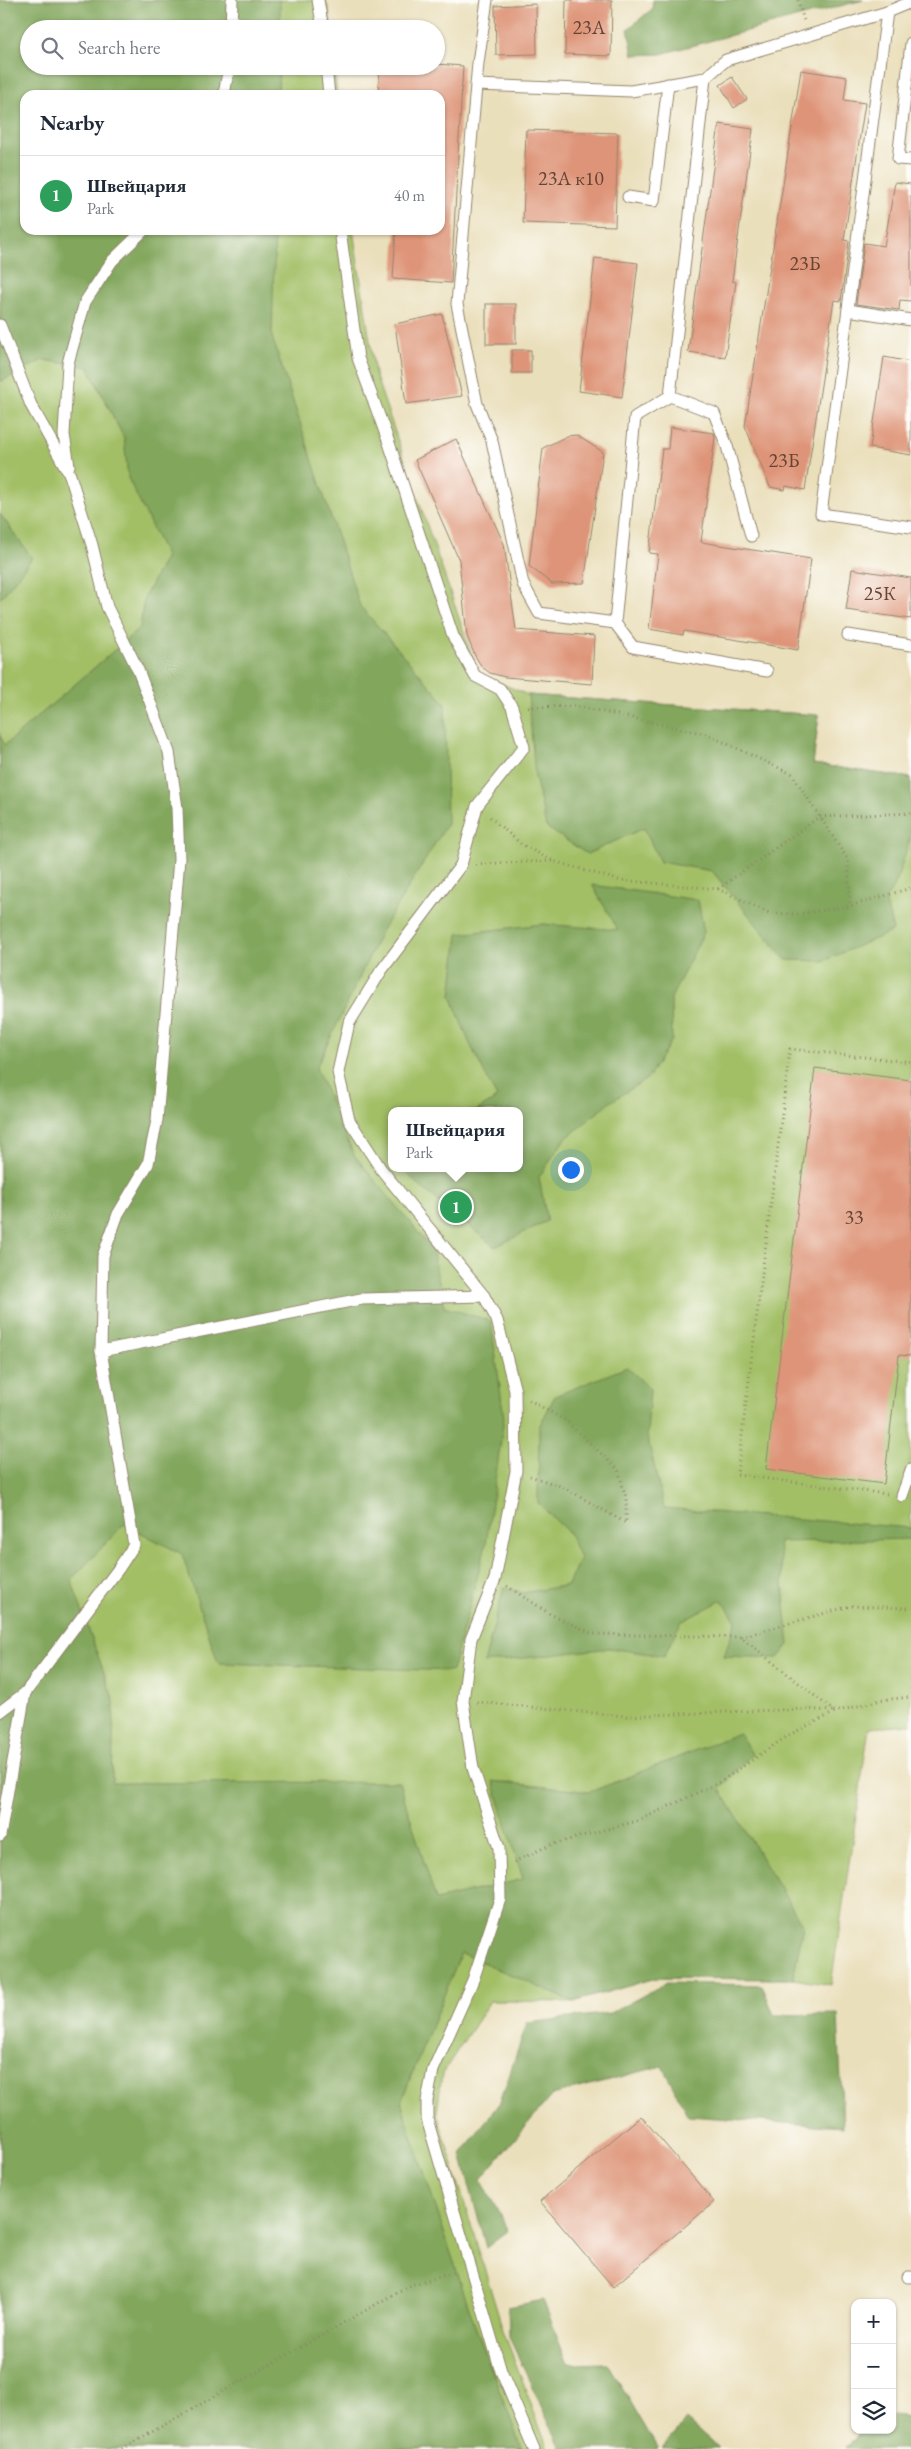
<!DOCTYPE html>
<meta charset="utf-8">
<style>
body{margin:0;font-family:"EB Garamond",serif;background:#f2f2f3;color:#1f2937}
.controls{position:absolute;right:15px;bottom:15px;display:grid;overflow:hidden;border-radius:10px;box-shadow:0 1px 4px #0004}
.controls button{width:45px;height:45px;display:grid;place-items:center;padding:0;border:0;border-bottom:1px solid #e0e1e3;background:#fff;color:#1f2937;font:25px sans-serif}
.you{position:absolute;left:570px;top:1169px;width:18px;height:18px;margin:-12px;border:4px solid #fff;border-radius:50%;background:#1a73e8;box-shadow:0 0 0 8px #1a73e833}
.badge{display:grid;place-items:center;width:32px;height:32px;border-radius:50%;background:#0f766e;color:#fff;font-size:16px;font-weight:700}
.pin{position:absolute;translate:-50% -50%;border:2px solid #fff;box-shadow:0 1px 5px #0006}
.popup{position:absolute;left:388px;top:1107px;width:135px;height:65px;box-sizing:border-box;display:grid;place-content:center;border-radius:10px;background:#fff;filter:drop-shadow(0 1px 4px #0005);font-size:16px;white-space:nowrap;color:#747a83}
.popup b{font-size:19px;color:#1f2937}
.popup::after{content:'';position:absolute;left:50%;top:100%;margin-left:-10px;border:10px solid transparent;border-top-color:#fff}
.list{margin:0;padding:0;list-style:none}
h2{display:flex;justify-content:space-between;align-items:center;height:65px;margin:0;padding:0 20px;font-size:21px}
h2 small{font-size:16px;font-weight:400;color:#747a83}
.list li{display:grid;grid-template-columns:32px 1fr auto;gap:15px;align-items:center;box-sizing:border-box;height:80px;padding:0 20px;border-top:1px solid #e0e1e3}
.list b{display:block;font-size:19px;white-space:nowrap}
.list p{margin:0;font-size:16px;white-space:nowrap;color:#747a83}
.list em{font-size:16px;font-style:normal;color:#747a83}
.icon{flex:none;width:28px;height:28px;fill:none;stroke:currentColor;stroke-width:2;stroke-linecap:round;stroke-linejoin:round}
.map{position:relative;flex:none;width:911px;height:2449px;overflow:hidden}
.search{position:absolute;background:#fff;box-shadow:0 1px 4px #0004;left:20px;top:20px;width:425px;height:55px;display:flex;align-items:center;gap:12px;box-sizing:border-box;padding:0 18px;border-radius:28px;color:#747a83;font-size:19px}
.panel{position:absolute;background:#fff;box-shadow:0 1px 4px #0004;left:20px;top:90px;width:425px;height:145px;border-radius:15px}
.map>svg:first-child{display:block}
.green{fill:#a2bf66;stroke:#6e7442;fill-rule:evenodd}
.forest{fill:#81a65b;stroke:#5e683c}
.building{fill:#de9478}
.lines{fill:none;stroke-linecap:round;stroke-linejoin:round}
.lane-casing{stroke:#92846c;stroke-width:13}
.path{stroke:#92846c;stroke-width:3;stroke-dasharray:1 4;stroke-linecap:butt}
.lane{stroke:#fff;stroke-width:11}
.labels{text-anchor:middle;stroke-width:4.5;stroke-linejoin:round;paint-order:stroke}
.number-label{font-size:20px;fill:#644434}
</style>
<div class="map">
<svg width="911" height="2449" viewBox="0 0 911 2449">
<rect width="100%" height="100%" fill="#fdfcf7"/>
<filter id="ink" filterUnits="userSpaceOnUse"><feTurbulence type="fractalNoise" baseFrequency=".02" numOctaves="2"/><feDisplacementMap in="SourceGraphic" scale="10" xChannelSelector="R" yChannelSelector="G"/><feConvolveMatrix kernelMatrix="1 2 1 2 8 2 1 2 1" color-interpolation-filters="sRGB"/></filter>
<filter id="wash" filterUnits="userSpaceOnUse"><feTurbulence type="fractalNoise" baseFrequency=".0096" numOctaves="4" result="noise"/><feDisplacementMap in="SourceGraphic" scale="20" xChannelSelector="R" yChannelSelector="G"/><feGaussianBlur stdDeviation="1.12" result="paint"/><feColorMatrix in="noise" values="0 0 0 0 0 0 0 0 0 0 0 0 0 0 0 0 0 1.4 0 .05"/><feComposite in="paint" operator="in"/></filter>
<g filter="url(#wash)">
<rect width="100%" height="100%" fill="#eadfbb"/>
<!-- green -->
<path class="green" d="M0 0H325L329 9 331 29H29V66H334L337 95H25V230H353L375 374 478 673 528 695 819 715 813 764 911 778V1725L869 1728 831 1985 793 1979 656 1978 573 2002 490 2001 442 2074 437 2113 503 2330 548 2449H0ZM392 1111H520V1168H392Z"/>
<!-- forest -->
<g class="forest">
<polygon points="0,0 280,0 280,29 29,29 29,66 279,66 278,95 25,95 25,230 275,230 272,337 360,606 445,703 447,824 381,932 316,1068 354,1155 432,1249 444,1307 491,1321 504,1418 486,1544 452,1671 218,1663 182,1554 124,1524 71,1580 114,1701 112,1783 399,1782 436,1900 523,1879 493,1781 590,1792 739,1733 752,1754 720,1789 803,1926 793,1979 656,1978 573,2002 461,1953 401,2102 474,2323 522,2449 0,2449 0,736 5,745 140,628 144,598 166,556 128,478 124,438 88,367 43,360 0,382"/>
<polygon points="653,0 863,0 661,54 633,55 628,29 652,9"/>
<polygon points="0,514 32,558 0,599"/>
<polygon points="528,695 819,715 813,764 911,778 911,835 896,883 885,899 893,931 823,961 786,960 712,871 660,862 644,828 587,854 546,827 535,776"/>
<polygon points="592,885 698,900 704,932 671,998 672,1040 648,1078 609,1103 564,1140 539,1177 547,1221 495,1247 416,1183 403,1168 520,1168 520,1111 476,1111 497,1098 469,1042 451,996 458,934 543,924 618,930"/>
<polygon points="627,1367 650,1389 647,1435 664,1508 911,1528 911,1539 779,1542 789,1645 778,1658 724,1656 736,1621 722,1600 681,1622 664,1656 609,1648 484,1663 504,1587 523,1593 568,1585 580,1558 569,1533 538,1503 539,1427 555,1396"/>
<polygon points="666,1983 762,1985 774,2015 838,2014 843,2127 688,2116 662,2066 552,2095 481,2179 508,2231 486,2248 461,2154 500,2102 527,2023 611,2013"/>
<polygon points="543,2300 568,2364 608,2363 658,2449 561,2449 509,2337 508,2307"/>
<polygon points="892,2416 911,2418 911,2449 846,2449 861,2430 892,2430"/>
<polygon points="686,2420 719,2449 662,2449"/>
</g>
<g id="blocks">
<!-- building -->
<g class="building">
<polygon points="566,0 612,0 611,56 565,54"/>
<polygon points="536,4 537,54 496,55 495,6"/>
<polygon points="436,64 463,66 451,283 393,279 396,230 440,230 440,95 378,95 380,66 436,66"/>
<polygon points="801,70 847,77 844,100 865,103 844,240 849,241 841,301 834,300 805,490 786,486 785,490 770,487 745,426"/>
<polygon points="732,77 747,99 734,108 720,85"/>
<polygon points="719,124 753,129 732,281 736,282 725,357 688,352"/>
<polygon points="526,130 618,133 615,226 523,223"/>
<polygon points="895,182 911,184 911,301 900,300 899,310 856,304 864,243 884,246"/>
<polygon points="595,258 638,263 622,397 579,391"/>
<rect x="486" y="304" width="30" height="40"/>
<polygon points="442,314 462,396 406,404 395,324"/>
<rect x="512" y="350" width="19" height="23"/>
<polygon points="884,357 911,362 911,455 870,448"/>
<polygon points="670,427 714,433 715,437 701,542 811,559 798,650 684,631 683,635 649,629 658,554 649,553 662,449 668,449"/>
<polygon points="576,435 603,452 584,583 552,584 529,566 543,448 567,436"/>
<polygon points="456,439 504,544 516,630 594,636 592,684 505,677 490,673 482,667 475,656 467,636 459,560 415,460"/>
<polygon points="852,569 911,578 911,619 846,610"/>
<polygon points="815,1068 911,1080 911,1356 899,1355 884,1484 766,1469"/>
<polygon points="641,2116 714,2202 613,2287 540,2201"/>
</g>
</g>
</g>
<g filter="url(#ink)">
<use href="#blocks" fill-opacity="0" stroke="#92846c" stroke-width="1"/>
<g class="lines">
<defs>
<g id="lane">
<polyline points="318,0 323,29"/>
<polyline points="487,0 478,63 457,304 477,404 492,441 523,584 539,613 615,623"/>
<polyline points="887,12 821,514 911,527"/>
<polyline points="231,29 232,0"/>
<polyline points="911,43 898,159 911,160"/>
<polyline points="326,66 329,95"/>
<polyline points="476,85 631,91 705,78"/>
<polyline points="224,95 229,66"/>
<polyline points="628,197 654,201 668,84"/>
<polyline points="340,230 358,358 389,443 453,636 475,676 500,689 512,707 524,747 477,806 461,865 381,971 349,1023 338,1072 349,1120 381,1169 484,1296 497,1320 515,1391 516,1471 495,1579 471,1639 463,1701 473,1768 499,1848 500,1899 473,1980 433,2070 427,2101 427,2119 501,2371 534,2449"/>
<polyline points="848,310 911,320"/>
<polyline points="0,325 31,405 70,475 92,545 107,607 138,670 169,752 177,808 179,859 157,1120 148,1164 118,1214 103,1256 101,1351 134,1545 119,1568 25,1693 0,1712"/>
<polyline points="670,396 635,417 615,623 633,647 767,671"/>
<polyline points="69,466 64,435 68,363 85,302 112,261 144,230"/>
<polyline points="751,536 727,446 714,413 670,396 705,78 726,60 887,12 911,2"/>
<polyline points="848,635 911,645"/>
<polyline points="101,1351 361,1299 484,1296"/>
<polyline points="902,1496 911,1470"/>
<polyline points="0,1836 25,1693"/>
<polyline points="908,2277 911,2277"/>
</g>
</defs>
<!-- lane casing -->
<use href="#lane" class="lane-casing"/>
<!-- path -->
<g class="path">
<polyline points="798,0 804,21"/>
<polyline points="528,707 576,706 706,734 792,774 848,860 850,906"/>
<polyline points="490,817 521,844 553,861 618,880 718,889 769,913 797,914 850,906 911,888"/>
<polyline points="476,864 553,861"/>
<polyline points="718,889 819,817 911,813"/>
<polyline points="529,1400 565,1420 618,1469 626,1498 626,1523 563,1487 530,1476"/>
<polyline points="887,1494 737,1475 790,1049 911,1062"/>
<polyline points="507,1586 550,1614 593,1634 741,1637 835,1712"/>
<polyline points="741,1637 850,1606 911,1608"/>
<polyline points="477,1702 625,1716 803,1709 835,1711"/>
<polyline points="514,1862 550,1845 640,1820 720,1782 789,1735 835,1712 881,1700 911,1697"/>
<polyline points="122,2449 410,2285 456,2272"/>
</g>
<!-- lane -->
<use href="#lane" class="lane"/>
</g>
</g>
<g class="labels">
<!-- number labels -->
<g class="number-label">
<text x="589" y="34">23А</text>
<text x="571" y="185">23А к10</text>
<text x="805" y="270">23Б</text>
<text x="784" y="467">23Б</text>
<text x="880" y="600">25К</text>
<text x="854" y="1224">33</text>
</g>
</g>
</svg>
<div class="controls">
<button>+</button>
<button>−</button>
<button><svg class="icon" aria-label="layers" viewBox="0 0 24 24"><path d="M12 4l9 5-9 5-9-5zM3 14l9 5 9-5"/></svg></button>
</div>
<div class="you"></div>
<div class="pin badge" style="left:456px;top:1207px;background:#2e9e5b">1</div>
<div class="popup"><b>Швейцария</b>Park</div>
<div class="search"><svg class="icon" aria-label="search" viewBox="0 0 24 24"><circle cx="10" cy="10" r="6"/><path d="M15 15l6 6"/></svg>Search here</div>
<section class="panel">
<h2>Nearby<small></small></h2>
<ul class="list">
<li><span class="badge" style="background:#2e9e5b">1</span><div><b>Швейцария</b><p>Park</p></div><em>40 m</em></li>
</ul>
</section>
</div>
